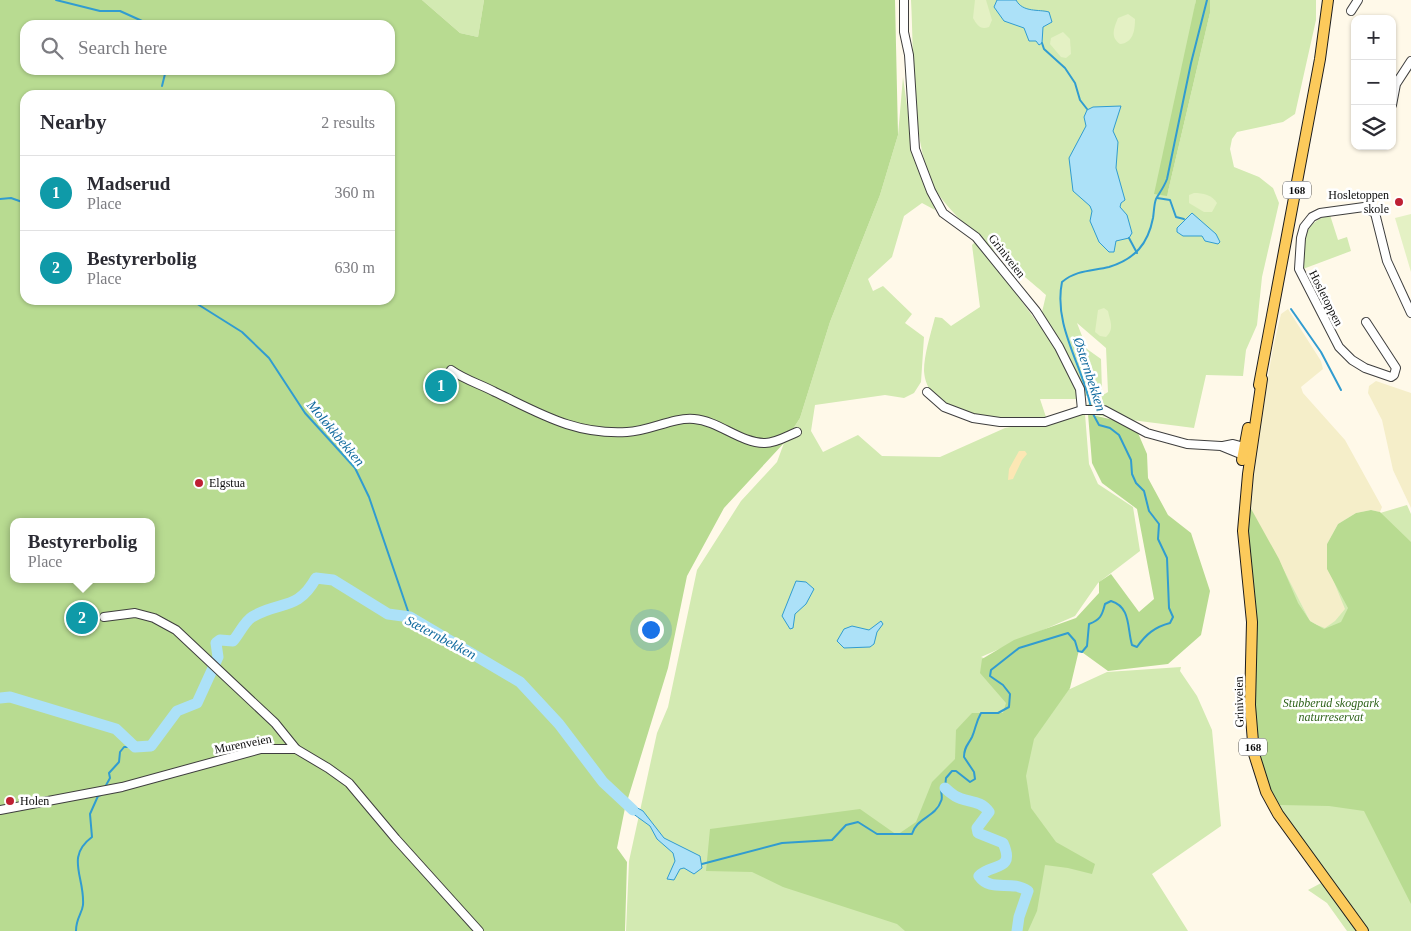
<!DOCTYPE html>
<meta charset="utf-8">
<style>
body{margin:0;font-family:"Times New Roman",serif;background:#f2f2f3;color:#2b2b33}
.controls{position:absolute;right:15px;top:15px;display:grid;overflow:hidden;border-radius:10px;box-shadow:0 1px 4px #0004}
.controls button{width:45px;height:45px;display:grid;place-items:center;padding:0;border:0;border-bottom:1px solid #e1e1e2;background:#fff;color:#2b2b33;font:25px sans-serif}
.you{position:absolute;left:650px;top:629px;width:18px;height:18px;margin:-12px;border:4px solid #fff;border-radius:50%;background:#1a73e8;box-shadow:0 0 0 8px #1a73e833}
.badge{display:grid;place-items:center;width:32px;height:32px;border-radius:50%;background:#7c3aed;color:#fff;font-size:16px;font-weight:700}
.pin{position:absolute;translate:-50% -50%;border:2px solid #fff;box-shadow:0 1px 5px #0006}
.popup{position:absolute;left:10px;top:518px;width:145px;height:65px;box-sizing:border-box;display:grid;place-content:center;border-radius:10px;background:#fff;filter:drop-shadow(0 1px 4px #0005);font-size:16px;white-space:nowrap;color:#7c7c81}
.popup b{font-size:19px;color:#2b2b33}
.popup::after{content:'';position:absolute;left:50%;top:100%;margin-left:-10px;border:10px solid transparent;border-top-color:#fff}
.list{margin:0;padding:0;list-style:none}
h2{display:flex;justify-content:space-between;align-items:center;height:65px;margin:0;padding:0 20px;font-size:21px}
h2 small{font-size:16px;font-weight:400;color:#7c7c81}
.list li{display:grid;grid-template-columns:32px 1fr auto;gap:15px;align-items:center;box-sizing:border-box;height:75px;padding:0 20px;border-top:1px solid #e1e1e2}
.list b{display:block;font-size:19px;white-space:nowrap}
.list p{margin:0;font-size:16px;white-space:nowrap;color:#7c7c81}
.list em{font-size:16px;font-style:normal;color:#7c7c81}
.icon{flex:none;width:28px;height:28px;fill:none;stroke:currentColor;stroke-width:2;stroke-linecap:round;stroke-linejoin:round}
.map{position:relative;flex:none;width:1411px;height:931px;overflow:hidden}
.search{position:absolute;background:#fff;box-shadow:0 1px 4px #0004;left:20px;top:20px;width:375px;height:55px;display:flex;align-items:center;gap:12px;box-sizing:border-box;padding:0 18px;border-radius:15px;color:#7c7c81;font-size:19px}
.panel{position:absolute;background:#fff;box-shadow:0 1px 4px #0004;left:20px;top:90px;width:375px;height:215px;border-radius:15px}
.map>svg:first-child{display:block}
.farmland{fill:#f5eec9}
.green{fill:#d3eab2}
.forest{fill:#b8db91;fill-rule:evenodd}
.sand{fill:#fce7b4}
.pitch{fill:#e4f1c4}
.water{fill:#ace1f8;stroke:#319cd0}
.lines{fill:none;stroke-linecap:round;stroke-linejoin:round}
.stream{stroke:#319cd0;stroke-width:2}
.river{stroke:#ace1f8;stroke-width:11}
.minor-casing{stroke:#3e3e3e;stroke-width:10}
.major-casing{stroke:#1c1c1c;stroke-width:12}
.minor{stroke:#fff;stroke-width:8}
.major{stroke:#fcca5b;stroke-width:10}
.poi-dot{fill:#be2033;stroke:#fff;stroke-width:2}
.labels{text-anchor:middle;stroke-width:5;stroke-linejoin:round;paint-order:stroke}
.shield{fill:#fff;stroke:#545454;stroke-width:1}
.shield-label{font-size:11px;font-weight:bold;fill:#0b0b0b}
.poi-label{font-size:12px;fill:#0b0b0b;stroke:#fff;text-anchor:start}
.street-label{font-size:12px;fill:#0b0b0b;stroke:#fff}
.park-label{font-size:12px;font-style:italic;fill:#2f631b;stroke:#fff}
.water-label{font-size:14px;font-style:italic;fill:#126b9f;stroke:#fff}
</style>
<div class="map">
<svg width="1411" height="931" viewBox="0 0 1411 931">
<rect width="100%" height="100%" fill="#fff9e9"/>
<!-- farmland -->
<g class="farmland">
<polygon points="1288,309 1321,361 1323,369 1301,387 1303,393 1345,440 1382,507 1380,512 1371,510 1356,513 1338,524 1327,544 1348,608 1341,622 1324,629 1310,621 1249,505 1254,457 1273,348 1281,314"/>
<polygon points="1376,381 1411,393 1411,508 1393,470 1382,420 1368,393 1369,386"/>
</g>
<!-- green -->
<g class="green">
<polygon points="422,0 484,0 478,37 460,33"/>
<path d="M911 0H1196L1167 196 1210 13V0H1316V20L1295 114 1283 122 1237 132 1232 139 1230 149 1234 167 1259 177 1273 188 1279 203 1262 277 1257 325 1246 350 1243 376 1206 375 1194 428 1085 414 1089 464 1098 484 1133 507 1140 551 1098 583 1075 616 981 657 1070 689 1107 672 1181 667 1180 671 1197 696 1212 730 1221 826 1152 874 1188 931H626L629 861 657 733 668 707 697 570 741 501 777 462 784 443 800 418 830 322 880 195 898 135 903 77 914 157 935 210 922 203 904 216 892 257 868 279 873 291 883 286 912 314 905 323 924 337 921 382 914 393 904 398 885 395 815 405 811 431 823 452 858 435 882 456 940 457 1005 428 1066 418 1108 392 1106 348 1077 323 1087 349 1101 359 1102 391 1076 399H1040L1046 417C1010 421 927 421 924 371 924 354 931 333 935 317L942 318 951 326 980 307 972 245 975 242 1015 292 1039 325 1046 295C1018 270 943 213 931 181 911 132 914 54 911 0Z"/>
<path d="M1330 215 1338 240 1347 237 1351 251 1303 269C1303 243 1301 223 1330 215Z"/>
<polygon points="1407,505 1411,514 1411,931 1367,931 1275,801 1260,776 1273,549 1311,623 1325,628 1335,621 1345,609 1330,572 1360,519"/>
<polygon points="1323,882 1358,931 1347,931 1327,903 1308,890"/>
</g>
<!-- forest -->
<g class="forest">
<path d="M0 0H422L460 33 478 37 484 0H895L898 135 880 195 830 322 800 418 784 443 724 508 687 576 668 668 625 808 617 848 627 862 625 931H0ZM25 25H390V70H25ZM25 95H390V300H25ZM13 522H151V579H13Z"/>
<polygon points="1196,0 1210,0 1210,13 1167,196 1154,194"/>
<polygon points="1088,414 1114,420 1138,433 1147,454 1148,478 1168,515 1191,533 1210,591 1201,635 1168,664 1108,671 1079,650 1070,688 1034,739 1026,776 1031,808 1056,842 1095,864 1092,874 1068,868 1045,865 1037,911 1028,931 905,931 897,924 783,887 752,872 706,871 710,829 860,809 897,835 916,822 932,782 955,759 956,730 972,713 1003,713 1006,703 980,673 982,659 1014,640 1076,618 1099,593 1099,582 1111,574 1139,612 1154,599 1137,509 1102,483 1092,463"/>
<polygon points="1249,505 1279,559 1298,603 1310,621 1324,629 1341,622 1348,608 1327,569 1327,544 1338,524 1356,513 1371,510 1380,512 1411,542 1411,904 1364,811 1329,806 1280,805 1268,785 1257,745 1244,509"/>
</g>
<!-- sand -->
<polygon class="sand" points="1019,451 1025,451 1027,454 1022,460 1013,479 1008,480 1009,469"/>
<!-- pitch -->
<g class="pitch">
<path d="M975 0H986L992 20 989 27C980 30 977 25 973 18Z"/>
<path d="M1128 14 1135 19C1135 31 1133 43 1120 44 1110 37 1114 28 1118 18Z"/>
<polygon points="1063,32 1070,39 1071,54 1066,58 1061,57 1050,44 1051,38"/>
<path d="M1194 193C1203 193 1212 195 1217 203L1212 212H1204L1189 203V195Z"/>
<polygon points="1411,214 1411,272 1395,218"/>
<path d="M1104 308 1108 311C1110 321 1115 329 1106 337L1100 336 1095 332 1098 310Z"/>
</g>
<!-- water -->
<g class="water">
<path d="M997 0H1016C1023 13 1039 9 1049 12L1052 22 1043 27 1042 43 1039 45 1036 41H1029L1024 28 1004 21 994 7Z"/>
<polygon points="1121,106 1113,131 1118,142 1116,168 1125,200 1121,203 1120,207 1127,215 1132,233 1129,238 1116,241 1114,252 1109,252 1099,242 1090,221 1092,211 1090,206 1073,191 1069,158 1086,126 1084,117 1087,110 1093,107"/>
<polygon points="1192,213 1216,234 1220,242 1218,244 1205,241 1202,236 1183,236 1177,232 1177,228"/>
<polygon points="796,581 806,582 814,589 806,604 795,614 793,628 790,629 782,616"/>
<polygon points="881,621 883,624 877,632 874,644 870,647 844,648 837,641 844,629 852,626 869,630"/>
<polygon points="634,806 643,811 664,838 700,856 702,868 694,874 684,868 680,869 674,880 667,879 675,861 673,853 657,839 650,826 632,813"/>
</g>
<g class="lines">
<!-- stream -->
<g class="stream">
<polyline points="56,0 100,11 120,11 151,25"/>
<polyline points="1042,43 1044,49 1065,68 1075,83 1080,100 1087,109"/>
<polyline points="162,86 166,70"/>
<polyline points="1157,198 1170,200 1176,217 1184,219"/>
<polyline points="0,199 11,198 25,203"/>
<polyline points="1129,238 1137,253"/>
<polyline points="191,300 242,332 269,358 305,413 355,468 369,497 410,617"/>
<polyline points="1291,309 1321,352 1341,390"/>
<path d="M1091 408C1083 366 1053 326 1062 282 1076 270 1092 271 1109 267 1135 259 1148 244 1153 218 1154 212 1154 204 1156 199 1160 192 1164 187 1167 179L1191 63 1207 0"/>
<polyline points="104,789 110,778 109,773 119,762 120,752 124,747 135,747"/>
<path d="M702 864 782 843 832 840 846 825 858 822 877 834H912C916 818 936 817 941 801 943 798 941 793 941 789L945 788 946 778 952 771H956L970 782 975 779 974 772 964 757C964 747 968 745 972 737 976 728 975 724 981 713H998L1009 707 1010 694 1003 685 990 676 991 670 1019 648 1068 633 1075 641 1078 651 1082 652 1087 646 1089 624C1100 620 1102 616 1105 604L1111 601C1131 607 1127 628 1132 645L1137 647C1146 634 1155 627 1170 623L1173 617 1169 608 1167 558 1158 539 1159 524 1149 511 1144 491 1136 483 1132 474 1131 460 1119 435 1110 428 1099 425 1092 412"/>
<path d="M76 931C76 918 82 914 83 905 85 877 65 857 92 837L90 814 98 796 101 795"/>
</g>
<!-- river -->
<g class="river">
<path d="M0 698 10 697 116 729 135 747 151 746 177 711 197 703 218 657 216 643 220 640 233 641C239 634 245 621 252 617 280 600 297 612 316 578L333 580 388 614 410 617 520 682 559 724 603 782 633 810"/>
<path d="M945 788C948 791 952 794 955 796 967 803 980 799 989 812L977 828 978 833 1003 843C1016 872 991 863 979 876 991 893 1011 879 1028 891L1019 917 1017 931"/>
</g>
<defs>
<g id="minor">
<polyline points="904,0 904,32 909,55 915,149 931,191 943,213 976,237 1036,311 1059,347 1080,389 1082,410"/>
<polyline points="1351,11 1358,0"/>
<polyline points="1392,105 1396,84 1411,61"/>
<polyline points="1366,322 1396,368 1394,375 1391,377 1365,368 1352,360 1339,347 1299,269 1301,238 1304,227 1312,217 1320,213 1364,207 1375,213 1387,261 1411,313"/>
<path d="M451 370C465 380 480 384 495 392 541 414 575 435 627 432 650 431 673 417 694 419 719 421 740 443 765 443 776 443 787 436 797 432"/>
<polyline points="927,392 944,407 973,418 1000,422 1045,422 1082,410 1104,410 1147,433 1187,444 1221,446 1243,455"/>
<polyline points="1223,446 1233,444 1248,448"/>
<polyline points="104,617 135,613 154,618 176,630 275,723 296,749"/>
<polyline points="0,810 122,787 261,749 296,749 328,768 349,783 396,839 479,931"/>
</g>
<g id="major">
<polyline points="1262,379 1248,474 1243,531 1252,622 1250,705 1254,754 1266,792 1278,814 1363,931"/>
<polyline points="1259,385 1320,59 1328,0"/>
<polyline points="1242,460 1248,428"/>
</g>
</defs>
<!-- minor casing -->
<use href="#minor" class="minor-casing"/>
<!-- major casing -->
<use href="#major" class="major-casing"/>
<!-- minor -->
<use href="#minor" class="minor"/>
<!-- major -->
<use href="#major" class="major"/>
</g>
<!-- markers -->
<g class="poi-dot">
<circle cx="1399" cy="202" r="5"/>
<circle cx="199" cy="483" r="5"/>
<circle cx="10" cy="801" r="5"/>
</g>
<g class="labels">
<!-- shield labels -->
<g class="shield">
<rect x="1283" y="181.5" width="28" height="17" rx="4"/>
<rect x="1239" y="738.5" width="28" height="17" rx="4"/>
</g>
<g class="shield-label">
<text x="1297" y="194">168</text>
<text x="1253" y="751">168</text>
</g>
<!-- poi labels -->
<g class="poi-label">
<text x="1389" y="199" text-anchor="end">Hosletoppen<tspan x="1389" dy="14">skole</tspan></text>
<text x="209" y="487">Elgstua</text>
<text x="20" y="805">Holen</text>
</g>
<!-- street labels -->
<g class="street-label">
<text transform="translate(1007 256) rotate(52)" y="4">Griniveien</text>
<text transform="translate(1326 298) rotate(63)" y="4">Hosletoppen</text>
<text transform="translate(1239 702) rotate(-91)" y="4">Griniveien</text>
<text transform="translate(243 744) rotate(-11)" y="4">Murenveien</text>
</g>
<!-- park labels -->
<g class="park-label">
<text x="1331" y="707">Stubberud skogpark<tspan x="1331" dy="14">naturreservat</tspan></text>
</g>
<!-- water labels -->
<g class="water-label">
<text transform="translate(1090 374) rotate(72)" y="5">Østernbekken</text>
<text transform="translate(336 433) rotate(50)" y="5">Moløkkbekken</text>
<text transform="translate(441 637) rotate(28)" y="5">Sæternbekken</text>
</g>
</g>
</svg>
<div class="controls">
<button>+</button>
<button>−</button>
<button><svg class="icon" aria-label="layers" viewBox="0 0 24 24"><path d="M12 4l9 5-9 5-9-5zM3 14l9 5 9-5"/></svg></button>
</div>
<div class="you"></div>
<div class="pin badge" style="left:441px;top:386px;background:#0f9aa8">1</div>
<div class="pin badge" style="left:82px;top:618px;background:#0f9aa8">2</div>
<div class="popup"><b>Bestyrerbolig</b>Place</div>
<div class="search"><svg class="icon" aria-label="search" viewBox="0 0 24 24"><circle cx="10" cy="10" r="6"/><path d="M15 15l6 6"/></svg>Search here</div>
<section class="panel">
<h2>Nearby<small>2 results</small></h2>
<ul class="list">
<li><span class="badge" style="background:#0f9aa8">1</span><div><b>Madserud</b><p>Place</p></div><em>360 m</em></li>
<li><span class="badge" style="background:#0f9aa8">2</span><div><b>Bestyrerbolig</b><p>Place</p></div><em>630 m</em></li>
</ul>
</section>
</div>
